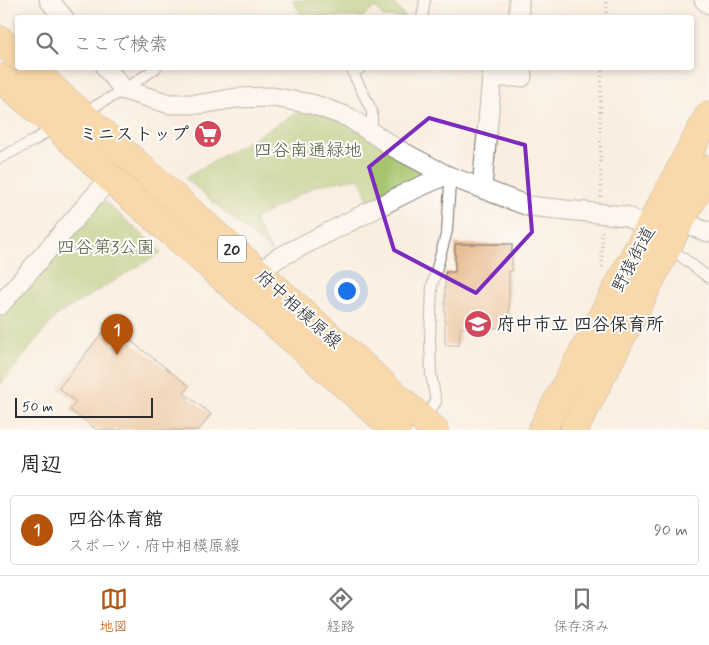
<!DOCTYPE html>
<html lang="ja">
<meta charset="utf-8">
<style>
body{margin:0;font-family:Mynerve,"Klee One",sans-serif;background:#f6f6f6;color:#222}
.scale{position:absolute;left:15px;bottom:12px;width:138px;box-sizing:border-box;padding-left:5px;border:2px solid #2b2b2b;border-top:0;font-size:14px;line-height:18px;white-space:nowrap;color:#2b2b2b;-webkit-text-stroke:4px #fff;paint-order:stroke}
.you{position:absolute;left:346px;top:290px;width:18px;height:18px;margin:-12px;border:4px solid #fff;border-radius:50%;background:#1a73e8;box-shadow:0 0 0 8px #1a73e833}
.badge{display:grid;place-items:center;width:32px;height:32px;border-radius:50%;background:#b45309;color:#fff;font-size:16px;font-weight:700}
.pin{position:absolute;translate:-50% -41px;filter:drop-shadow(0 1px 2px #0008)}
.pin::after{content:'';position:absolute;top:26px;width:18px;height:15px;background:inherit;clip-path:polygon(0 0,100% 0,50% 100%)}
.list{margin:0;padding:0;list-style:none}
h2{display:flex;justify-content:space-between;align-items:center;height:65px;margin:0;padding:0 20px;font-size:21px}
h2 small{font-size:16px;font-weight:400;color:#767676}
.list li{display:grid;grid-template-columns:32px 1fr auto;gap:15px;align-items:center;box-sizing:border-box;height:70px;margin:0 10px 10px;padding:0 10px;border:1px solid #e0e0e0;border-radius:5px}
.list b{display:block;font-size:19px;white-space:nowrap}
.list p{margin:0;font-size:16px;white-space:nowrap;color:#767676}
.list em{font-size:16px;font-style:normal;color:#767676}
.icon{flex:none;width:28px;height:28px;fill:none;stroke:currentColor;stroke-width:2;stroke-linecap:round;stroke-linejoin:round}
.map{position:relative;flex:none;width:709px;height:430px;overflow:hidden}
.search{position:absolute;background:#fff;box-shadow:0 2px 8px #0003;left:15px;right:15px;top:15px;height:55px;display:flex;align-items:center;gap:12px;box-sizing:border-box;padding:0 18px;border-radius:5px;color:#767676;font-size:19px}
.sheet{height:145px;background:#fff}
nav{display:flex;justify-content:space-around;align-items:center;box-sizing:border-box;height:70px;border-top:1px solid #e0e0e0;background:#fff;font-size:14px;color:#767676}
nav a{display:grid;justify-items:center;gap:2px}
nav .on{color:#b45309}
.map>svg:first-child{display:block}
.green{fill:#a5c46c;stroke:#68784c}
.building{fill:#e4b17f}
.lines{fill:none;stroke-linecap:round;stroke-linejoin:round}
.lane-casing{stroke:#736f6a;stroke-width:12}
.street-casing{stroke:#736f6a;stroke-width:21}
.primary-casing{stroke:#736f6a;stroke-width:29}
.path{stroke:#736f6a;stroke-width:3;stroke-dasharray:1 4;stroke-linecap:butt}
.lane{stroke:#fff;stroke-width:10}
.street{stroke:#fff;stroke-width:19}
.primary{stroke:#f8bf6c;stroke-width:28}
.marked{fill:none;stroke:#7b2cbf;stroke-width:4;stroke-linejoin:round}
.labels{text-anchor:middle;stroke-width:4;stroke-linejoin:round;paint-order:stroke}
.shield{fill:#fff;stroke:#6b6b6b;stroke-width:1}
.shield-label{font-size:16px;font-weight:bold;fill:#2b2b2b}
.poi-label{font-size:18px;font-weight:bold;fill:#2b2b2b;stroke:#fff;text-anchor:end}
.park-label{font-size:18px;fill:#566142;stroke:#fff}
.street-label{font-size:18px;fill:#2b2b2b;stroke:#fff}
</style>
<div class="map">
<svg width="709" height="430" viewBox="0 0 709 430">
<rect width="100%" height="100%" fill="#fff"/>
<filter id="ink" filterUnits="userSpaceOnUse"><feTurbulence type="fractalNoise" baseFrequency=".02" numOctaves="2"/><feDisplacementMap in="SourceGraphic" scale="10" xChannelSelector="R" yChannelSelector="G"/><feConvolveMatrix kernelMatrix="1 2 1 2 8 2 1 2 1" color-interpolation-filters="sRGB"/></filter>
<filter id="wash" filterUnits="userSpaceOnUse"><feTurbulence type="fractalNoise" baseFrequency=".0096" numOctaves="4" result="noise"/><feDisplacementMap in="SourceGraphic" scale="20" xChannelSelector="R" yChannelSelector="G"/><feGaussianBlur stdDeviation="1.12" result="paint"/><feColorMatrix in="noise" values="0 0 0 0 0 0 0 0 0 0 0 0 0 0 0 0 0 1.4 0 .05"/><feComposite in="paint" operator="in"/></filter>
<g filter="url(#wash)">
<rect width="100%" height="100%" fill="#faeee0"/>
<!-- green -->
<g class="green">
<polygon points="292,0 391,0 405,17 383,17 376,7 362,17 303,17"/>
<polygon points="305,108 347,123 432,172 370,204 359,178 318,185 254,219 272,252 185,178"/>
<polygon points="103,200 162,252 57,315 0,385 0,319"/>
</g>
<g id="blocks">
<!-- building -->
<g class="building">
<polygon points="455,244 512,244 512,271 509,271 509,328 460,328 459,345 445,345 445,272 455,272"/>
<polygon points="109,324 189,386 184,393 211,414 199,430 97,430 70,410 76,402 59,388"/>
</g>
</g>
</g>
<g filter="url(#ink)">
<use href="#blocks" fill-opacity="0" stroke="#736f6a" stroke-width="1"/>
<g class="lines">
<defs>
<g id="lane">
<polyline points="422,18 425,0"/>
<polyline points="361,68 353,73 372,111 372,133"/>
<polyline points="83,113 124,90 156,68"/>
<polyline points="0,158 35,140 55,126"/>
<polyline points="669,247 709,278"/>
<polyline points="423,419 436,402 431,374 430,340 432,286 447,231 450,184 446,175"/>
</g>
<g id="street">
<polyline points="49,0 64,18"/>
<polyline points="519,0 519,18"/>
<polyline points="704,0 709,4"/>
<polyline points="106,68 124,90 170,104 202,104 236,98 272,97 312,104 348,117 395,148 446,175 528,206 625,216 650,227"/>
<polyline points="482,188 492,77 522,77 521,68"/>
<polyline points="681,220 701,230 709,232"/>
<polyline points="260,274 276,259 406,193 446,175"/>
<polyline points="0,305 110,178"/>
</g>
<g id="primary">
<polyline points="0,40 18,56"/>
<polyline points="30,68 434,430"/>
<polyline points="0,78 51,121 110,178 396,430"/>
<polyline points="542,430 709,115"/>
<polyline points="574,430 681,220 709,169"/>
</g>
</defs>
<!-- lane casing -->
<use href="#lane" class="lane-casing"/>
<!-- street casing -->
<use href="#street" class="street-casing"/>
<!-- primary casing -->
<use href="#primary" class="primary-casing"/>
<!-- path -->
<g class="path">
<polyline points="606,18 607,0"/>
<polyline points="601,197 600,115 602,68"/>
<polyline points="602,231 602,267"/>
</g>
<!-- lane -->
<use href="#lane" class="lane"/>
<!-- street -->
<use href="#street" class="street"/>
<!-- primary -->
<use href="#primary" class="primary"/>
</g>
</g>
<!-- marked area -->
<path d="M0 0H709V430H0ZM429 118 525 145 532 232 476 293 394 250 369 167Z" fill="#faeee0" fill-opacity=".55" fill-rule="evenodd"/>
<path class="marked" d="M429 118 525 145 532 232 476 293 394 250 369 167Z"/>
<!-- icons -->
<defs>
<symbol id="supermarket-disc" viewBox="-11 -11 22 22"><circle r="9.5" fill="#d1495b" stroke="#fff"/><path d="M-6-5.5h2.5l.6 2H6L4.5 2H-2.5L-4.4-4H-6ZM-1.5 3.2a1.3 1.3 0 1 0 .1 0ZM3 3.2a1.3 1.3 0 1 0 .1 0Z" fill="#fff"/></symbol>
<symbol id="school-disc" viewBox="-11 -11 22 22"><circle r="9.5" fill="#d1495b" stroke="#fff"/><path d="M0-5L7-2L0 1L-7-2ZM-4 1L0 2.5L4 1V4Q0 6-4 4Z" fill="#fff"/></symbol>
</defs>
<g fill-rule="evenodd">
<use href="#supermarket-disc" x="192" y="118" width="32" height="32"/>
<use href="#school-disc" x="462" y="308" width="32" height="32"/>
</g>
<g class="labels">
<!-- shield labels -->
<rect class="shield" x="218" y="235.5" width="28" height="27" rx="4"/>
<g class="shield-label">
<text x="232" y="255">20</text>
</g>
<!-- poi labels -->
<g class="poi-label">
<text x="189" y="140">ミニストップ</text>
<text x="497" y="330" text-anchor="start">府中市立 四谷保育所</text>
</g>
<!-- park labels -->
<g class="park-label">
<text x="308" y="156">四谷南通緑地</text>
<text x="106" y="253">四谷第3公園</text>
</g>
<!-- street labels -->
<g class="street-label">
<text transform="translate(633 259) rotate(-62)" y="6">野猿街道</text>
<text transform="translate(299 309) rotate(42)" y="6">府中相模原線</text>
</g>
</g>
</svg>
<div class="scale">50 m</div>
<div class="you"></div>
<div class="pin badge" style="left:117px;top:355px">1</div>
<div class="search"><svg class="icon" aria-label="search" viewBox="0 0 24 24"><circle cx="10" cy="10" r="6"/><path d="M15 15l6 6"/></svg>ここで検索</div>
</div>
<section class="sheet">
<h2>周辺<small></small></h2>
<ul class="list">
<li><span class="badge">1</span><div><b>四谷体育館</b><p>スポーツ · 府中相模原線</p></div><em>90 m</em></li>
</ul>
</section>
<nav>
<a class="on"><svg class="icon" aria-label="map" viewBox="0 0 24 24"><path d="M3 6l6-2 6 2 6-2v14l-6 2-6-2-6 2zM9 4v14M15 6v14"/></svg>地図</a>
<a><svg class="icon" aria-label="directions" viewBox="0 0 24 24"><path d="M12 3l9 9-9 9-9-9zM9 14v-3h6M13 9l2 2-2 2"/></svg>経路</a>
<a><svg class="icon" aria-label="saved" viewBox="0 0 24 24"><path d="M7 4h10v16l-5-4-5 4z"/></svg>保存済み</a>
</nav>
